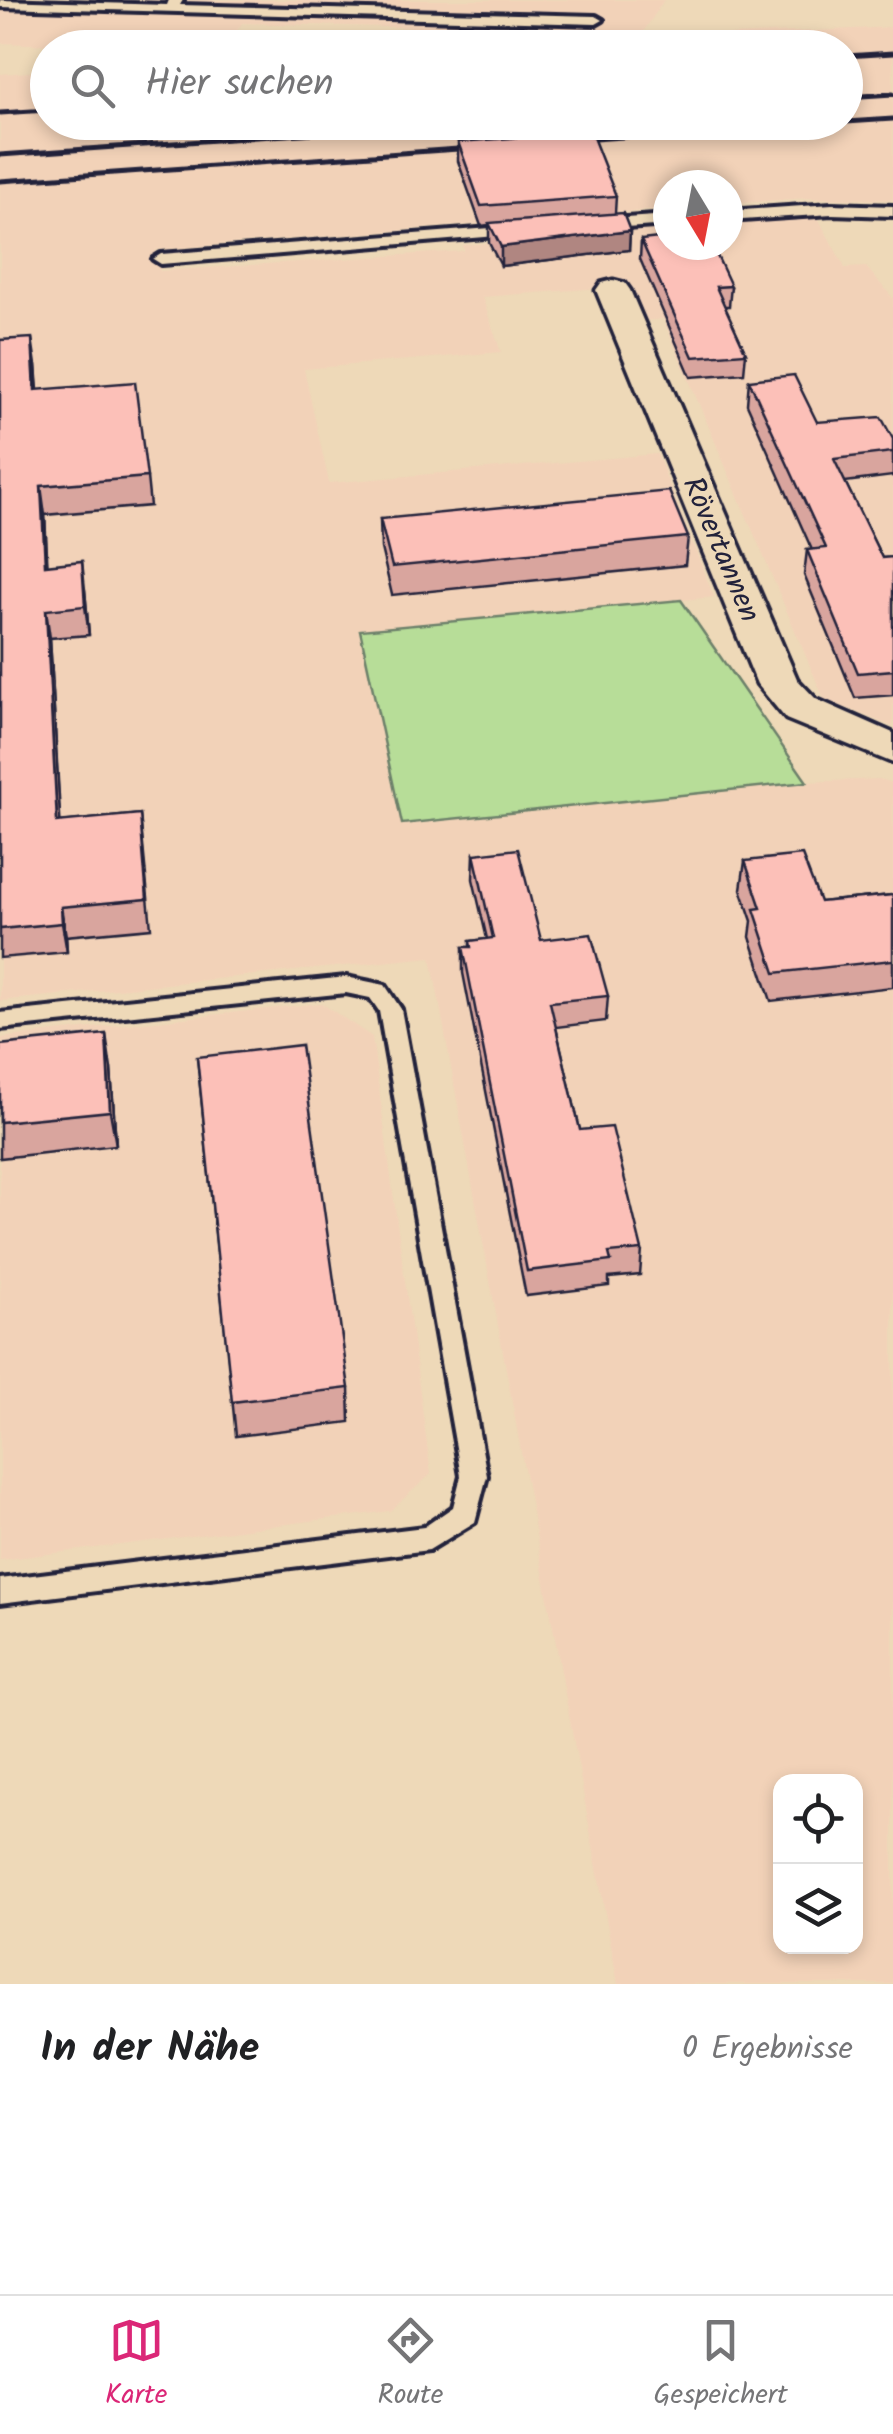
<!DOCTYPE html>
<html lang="de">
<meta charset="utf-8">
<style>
body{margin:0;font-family:Kalam,sans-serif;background:#f6f6f6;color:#202124}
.controls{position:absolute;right:30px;bottom:30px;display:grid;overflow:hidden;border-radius:20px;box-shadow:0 5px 15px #0003}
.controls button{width:90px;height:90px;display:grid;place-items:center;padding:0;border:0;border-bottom:2px solid #e0e0e0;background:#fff;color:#202124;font:50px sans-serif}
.compass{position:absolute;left:653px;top:170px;width:90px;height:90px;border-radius:50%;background:#fff;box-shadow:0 5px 15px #0003;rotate:170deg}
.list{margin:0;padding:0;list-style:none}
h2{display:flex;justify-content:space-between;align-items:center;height:130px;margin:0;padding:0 40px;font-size:42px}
h2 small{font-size:32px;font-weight:400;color:#757577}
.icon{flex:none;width:55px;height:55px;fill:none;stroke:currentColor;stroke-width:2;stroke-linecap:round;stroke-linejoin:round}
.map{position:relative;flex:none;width:893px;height:1984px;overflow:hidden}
.search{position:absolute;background:#fff;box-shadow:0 5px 15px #0003;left:30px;right:30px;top:30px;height:110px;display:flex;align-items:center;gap:25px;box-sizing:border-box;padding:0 35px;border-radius:55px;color:#757577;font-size:38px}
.sheet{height:310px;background:#fff}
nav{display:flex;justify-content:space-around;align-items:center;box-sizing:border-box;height:140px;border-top:2px solid #e0e0e0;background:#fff;font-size:28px;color:#757577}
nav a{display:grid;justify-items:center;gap:5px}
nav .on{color:#db2777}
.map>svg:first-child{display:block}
.built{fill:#f2d2b8;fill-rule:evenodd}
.green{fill:#b7dd98;stroke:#6c806a;stroke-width:2.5}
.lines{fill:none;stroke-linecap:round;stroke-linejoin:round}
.service-casing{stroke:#22223b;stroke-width:8}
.minor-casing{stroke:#22223b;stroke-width:7}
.service{fill:#eed9b8;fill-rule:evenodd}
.minor{fill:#eed9b8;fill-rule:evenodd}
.rail{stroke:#22223b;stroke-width:5}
.wall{fill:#d9a59e;stroke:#22223b;stroke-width:2.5}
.shaded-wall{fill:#b08681;stroke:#22223b;stroke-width:2.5}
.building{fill:#fcc0b8;stroke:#22223b;stroke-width:2.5}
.labels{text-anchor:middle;stroke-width:10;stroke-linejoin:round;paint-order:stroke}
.street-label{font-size:30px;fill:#22223b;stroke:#eed9b8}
</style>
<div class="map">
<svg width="893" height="1984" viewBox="0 0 893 1984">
<rect width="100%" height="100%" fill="#eed9b8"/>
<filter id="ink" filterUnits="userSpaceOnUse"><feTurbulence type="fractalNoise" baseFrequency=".01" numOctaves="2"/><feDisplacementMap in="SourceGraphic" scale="20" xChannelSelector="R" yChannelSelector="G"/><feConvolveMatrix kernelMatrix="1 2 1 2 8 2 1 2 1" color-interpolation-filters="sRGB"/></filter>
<g filter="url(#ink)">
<!-- built -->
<g class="built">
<polygon points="0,0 664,0 642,34 242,23 226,47 116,47 0,43"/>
<path d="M893 27V200L806 198 728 204V185H668V209L156 250 160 271 464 251 463 245 668 228V245H728V224L817 216 845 268 866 267 893 298V727L824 699 663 319 643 321 628 286 482 297 501 352 304 369 329 483 657 454 714 597 361 631 403 824 807 782 880 779 893 783V1984H618L431 957 0 1001V74L47 71 48 122H846V48L491 47ZM780 1782H856V1946H780Z"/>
<polygon points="321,1003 372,1037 431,1474 390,1511 0,1560 0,1038"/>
</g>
<!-- green -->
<polygon class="green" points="681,600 807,782 402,824 360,630"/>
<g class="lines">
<defs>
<g id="service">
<polygon points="0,0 167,5 169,0 183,0 180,5 596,16 603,20 596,24 0,7"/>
<polygon points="832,204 893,206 893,216 832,214 728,221 728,211"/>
<polygon points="668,215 668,225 598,230 590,225 598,220"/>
<polygon points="516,226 524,231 522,234 161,264 153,259 161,254"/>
<polygon points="346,977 385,985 401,1009 487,1476 475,1522 429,1550 0,1603 0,1579 424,1527 453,1507 461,1476 379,1011 370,998 346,993 0,1029 0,1013"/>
</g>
<polygon id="minor" points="613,280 625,283 630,290 797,679 816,699 893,733 893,763 786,719 757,684 596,290 601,283"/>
</defs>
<!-- service casing -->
<use href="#service" class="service-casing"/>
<!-- minor casing -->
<use href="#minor" class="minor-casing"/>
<!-- service -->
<use href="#service" class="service"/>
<!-- minor -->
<use href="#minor" class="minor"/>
<!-- rail -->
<g class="rail">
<polyline points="846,56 893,53"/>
<polyline points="846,97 893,94"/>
<polyline points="0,113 48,110"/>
<polyline points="846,122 893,119"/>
<polyline points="566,141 836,122"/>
<polyline points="0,155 475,122"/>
<polyline points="0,181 487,147"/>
</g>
</g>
<!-- wall -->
<g class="wall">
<polygon points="458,142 616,196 615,213 630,231 629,250 501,266 489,243 489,225 481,226 458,161"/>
<polygon points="641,240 731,286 729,306 724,306 746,353 744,373 691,377 640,259"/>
<polygon points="0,340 36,365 38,390 147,477 150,506 45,515 47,565 85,590 89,635 50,638 60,822 140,814 151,928 66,936 67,952 0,958"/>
<polygon points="749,380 817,422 893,439 893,476 845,482 882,558 893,557 893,695 855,698 804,575 807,550 812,550 747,404"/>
<polygon points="380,519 688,537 685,565 392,595 381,548"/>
<polygon points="474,854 541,940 608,996 606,1021 556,1027 580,1130 642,1250 640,1275 609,1278 609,1286 526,1296 463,973 463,947 470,947 470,941 487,939 473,879"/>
<polygon points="745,861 820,902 893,895 893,987 771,1001 750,937 752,921 741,889"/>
<polygon points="0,1045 111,1069 116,1145 0,1158"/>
<polygon points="197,1057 349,1388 350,1422 236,1436"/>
</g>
<!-- shaded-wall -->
<g class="shaded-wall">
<polygon points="630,231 629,250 501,266 501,247"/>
<polygon points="32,338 36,365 39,418 35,390"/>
<polygon points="41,486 45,515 49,594 45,565"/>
<polygon points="82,561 85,590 89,635 85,606"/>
<polygon points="46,610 50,638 62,851 57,822"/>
<polygon points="61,907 66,936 67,952 62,923"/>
<polygon points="106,1034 111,1069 116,1145 110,1111"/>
</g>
<!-- building -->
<g class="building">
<polygon points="591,132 616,196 481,206 458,142"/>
<polygon points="623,213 630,231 501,247 489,223"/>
<polygon points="668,237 668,245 712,245 731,286 716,287 746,353 693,357 641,240"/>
<polygon points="32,338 35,390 135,382 147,477 41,486 45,565 82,561 85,606 46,610 57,822 140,814 147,899 61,907 62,923 0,929 0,340"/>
<polygon points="794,375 817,422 881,417 893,439 893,452 834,459 882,558 893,557 893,670 858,673 807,550 826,548 749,380"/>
<polygon points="669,491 688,537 392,567 380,519"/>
<polygon points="518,849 541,940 591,934 608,996 550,1002 580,1130 612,1127 642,1250 609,1253 611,1261 527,1271 463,947 471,947 470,941 493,938 474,854"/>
<polygon points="802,855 820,902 893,895 893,960 775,973 754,909 761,908 745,861"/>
<polygon points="106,1034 110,1111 0,1122 0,1045"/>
<polygon points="301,1045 349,1388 232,1402 197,1057"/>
</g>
</g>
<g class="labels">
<!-- street labels -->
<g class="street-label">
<text transform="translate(722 549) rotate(67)" y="10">Rövertannen</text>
</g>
</g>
</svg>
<div class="controls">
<button><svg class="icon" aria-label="locate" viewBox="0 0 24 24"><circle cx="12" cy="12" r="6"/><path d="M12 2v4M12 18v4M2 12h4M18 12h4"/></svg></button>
<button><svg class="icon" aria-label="layers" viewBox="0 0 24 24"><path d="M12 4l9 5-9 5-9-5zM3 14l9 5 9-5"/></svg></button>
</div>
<svg class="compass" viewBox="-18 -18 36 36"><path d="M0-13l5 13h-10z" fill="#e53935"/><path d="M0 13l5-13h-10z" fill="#757577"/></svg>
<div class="search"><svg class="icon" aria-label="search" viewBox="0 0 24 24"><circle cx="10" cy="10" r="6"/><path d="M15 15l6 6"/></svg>Hier suchen</div>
</div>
<section class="sheet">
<h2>In der Nähe<small>0 Ergebnisse</small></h2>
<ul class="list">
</ul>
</section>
<nav>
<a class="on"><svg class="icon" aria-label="map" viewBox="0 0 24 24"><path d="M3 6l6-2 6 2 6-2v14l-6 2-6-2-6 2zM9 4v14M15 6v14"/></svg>Karte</a>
<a><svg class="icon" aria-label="directions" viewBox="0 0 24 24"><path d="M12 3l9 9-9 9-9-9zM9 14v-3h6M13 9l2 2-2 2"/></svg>Route</a>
<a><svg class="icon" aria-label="saved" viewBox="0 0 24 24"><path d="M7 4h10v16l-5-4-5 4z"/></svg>Gespeichert</a>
</nav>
